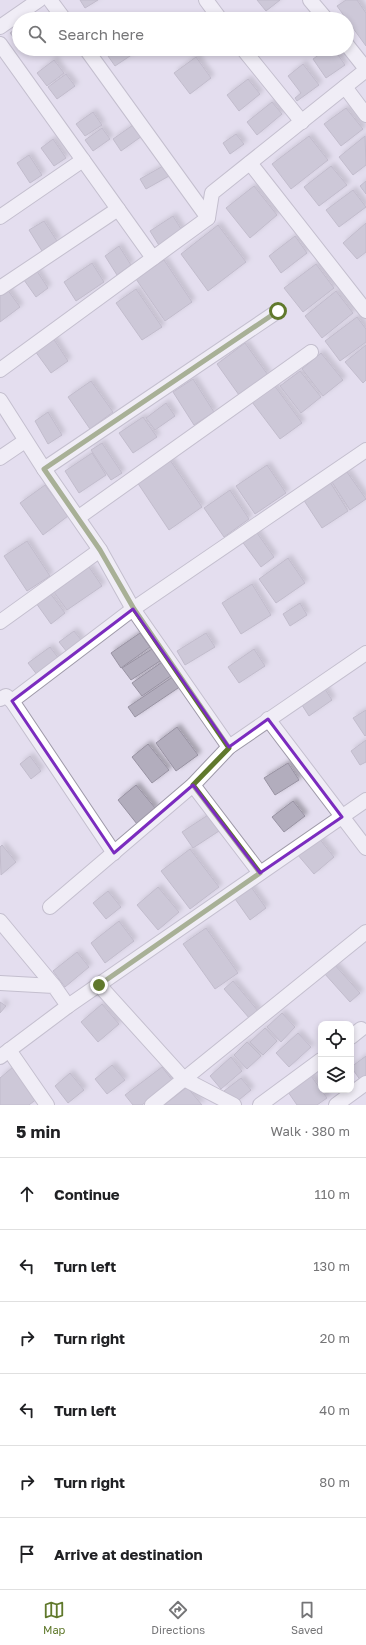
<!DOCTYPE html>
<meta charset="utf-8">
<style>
body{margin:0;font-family:"Golos Text",sans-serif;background:#f2f2f2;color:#202124}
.controls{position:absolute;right:12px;bottom:12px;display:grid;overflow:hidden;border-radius:8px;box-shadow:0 2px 6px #0003}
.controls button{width:36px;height:36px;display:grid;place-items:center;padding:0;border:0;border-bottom:1px solid #e0e0e0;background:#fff;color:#202124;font:20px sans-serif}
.stop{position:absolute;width:12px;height:12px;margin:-9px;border:3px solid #60792c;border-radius:50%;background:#fff}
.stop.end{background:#60792c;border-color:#fff;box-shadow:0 1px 4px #0008}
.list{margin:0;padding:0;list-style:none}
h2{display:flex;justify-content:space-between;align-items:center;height:52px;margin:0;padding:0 16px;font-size:17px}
h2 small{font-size:13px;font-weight:400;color:#757577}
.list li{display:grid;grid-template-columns:26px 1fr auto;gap:12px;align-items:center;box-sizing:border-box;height:72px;padding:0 16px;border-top:1px solid #e0e0e0}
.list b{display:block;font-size:15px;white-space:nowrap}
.list em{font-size:13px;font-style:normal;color:#757577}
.icon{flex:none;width:22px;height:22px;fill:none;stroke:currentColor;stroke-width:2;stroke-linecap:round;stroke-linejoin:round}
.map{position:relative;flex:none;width:366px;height:1105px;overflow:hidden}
.search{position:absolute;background:#fff;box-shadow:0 2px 6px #0003;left:12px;right:12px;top:12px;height:44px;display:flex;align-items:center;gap:10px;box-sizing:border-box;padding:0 14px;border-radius:22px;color:#757577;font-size:15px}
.sheet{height:484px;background:#fff}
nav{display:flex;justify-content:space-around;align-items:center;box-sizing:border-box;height:56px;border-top:1px solid #e0e0e0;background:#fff;font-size:11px;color:#757577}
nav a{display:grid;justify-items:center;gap:2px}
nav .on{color:#60792c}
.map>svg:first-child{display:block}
.building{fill:#b2adbd;stroke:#9892a2;filter:url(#shadow)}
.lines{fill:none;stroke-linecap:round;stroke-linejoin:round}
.minor-casing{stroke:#9e99a8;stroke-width:16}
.minor{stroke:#fff;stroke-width:14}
.route{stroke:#60792c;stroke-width:5}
.marked{fill:none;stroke:#7b2cbf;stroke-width:3;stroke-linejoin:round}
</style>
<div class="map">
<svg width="366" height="1105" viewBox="0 0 366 1105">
<defs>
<filter id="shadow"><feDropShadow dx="3.5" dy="-3.5" stdDeviation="2" flood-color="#0004"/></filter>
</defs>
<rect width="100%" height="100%" fill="#e4deef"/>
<!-- building -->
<g class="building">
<polygon points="80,0 98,0 85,8"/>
<polygon points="257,0 280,0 266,11"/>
<polygon points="346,0 357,0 366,13 366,46 337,6"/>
<polygon points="19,26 19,44 10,33"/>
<polygon points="102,49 116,49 106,55"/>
<polygon points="119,49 138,49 139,50 115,66 108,56"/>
<polygon points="327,49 334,49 345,65 326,78 313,59"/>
<polygon points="196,57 211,78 190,94 174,73"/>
<polygon points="54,60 64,73 47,86 37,73"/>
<polygon points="303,64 319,85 297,101 295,98 301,93 288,76"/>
<polygon points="66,74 75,86 57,99 48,87"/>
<polygon points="248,79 260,94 239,111 227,95"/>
<polygon points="272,102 282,114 257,135 247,122"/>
<polygon points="346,108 363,129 341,146 324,124"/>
<polygon points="93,112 102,125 85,136 76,124"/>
<polygon points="133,125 142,136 121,151 113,139"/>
<polygon points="102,128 110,139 93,151 85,140"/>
<polygon points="236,134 244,144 230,154 223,143"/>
<polygon points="309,136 328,160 291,189 272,164"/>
<polygon points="365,136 366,165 353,175 339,157"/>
<polygon points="53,139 66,158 54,166 41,148"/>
<polygon points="29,155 42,175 30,183 17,163"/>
<polygon points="163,166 169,176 146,189 140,179"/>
<polygon points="331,166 347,185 319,206 304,187"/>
<polygon points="366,181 366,194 360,186"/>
<polygon points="254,186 277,215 250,238 226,208"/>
<polygon points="353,190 366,207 339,227 326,210"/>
<polygon points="173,216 183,232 160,247 150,231"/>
<polygon points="44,221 57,241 42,251 29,230"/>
<polygon points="366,223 366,252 357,259 343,243"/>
<polygon points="218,225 246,262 208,291 181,254"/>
<polygon points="295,236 307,253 281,273 269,256"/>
<polygon points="119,246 131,265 117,275 105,256"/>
<polygon points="164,260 192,302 165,321 136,279"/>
<polygon points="92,263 104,282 76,301 64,282"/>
<polygon points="316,264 334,288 303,312 284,288"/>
<polygon points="37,271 48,288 36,297 24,280"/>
<polygon points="7,289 20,307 0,322 0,294"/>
<polygon points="136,289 162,327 142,340 116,303"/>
<polygon points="336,291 353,313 322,338 305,316"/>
<polygon points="357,317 366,329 366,342 340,361 325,341"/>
<polygon points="53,338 68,361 51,373 35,351"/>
<polygon points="245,343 268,375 239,395 217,364"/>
<polygon points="366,345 366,380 363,383 345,362"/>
<polygon points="321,353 343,380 323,396 302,369"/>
<polygon points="300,371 321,397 301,413 280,386"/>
<polygon points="193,379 214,412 194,425 173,392"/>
<polygon points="91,381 113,412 90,429 68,397"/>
<polygon points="274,385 302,423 280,439 252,402"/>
<polygon points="166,403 175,416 155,430 146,418"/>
<polygon points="48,412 62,435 48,444 35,421"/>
<polygon points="143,417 157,437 133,453 119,433"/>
<polygon points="102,443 122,473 111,480 91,450"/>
<polygon points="92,453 106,475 79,493 65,471"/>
<polygon points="170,460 202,507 169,530 137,482"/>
<polygon points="267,465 286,493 255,514 236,486"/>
<polygon points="347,472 366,499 350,510 332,482"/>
<polygon points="330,482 348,511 322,528 303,499"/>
<polygon points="45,485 68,516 43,535 20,503"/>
<polygon points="230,490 249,519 224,537 204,508"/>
<polygon points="255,530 274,557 261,567 241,540"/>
<polygon points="27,541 50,576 27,591 4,556"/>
<polygon points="288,558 305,583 276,603 259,579"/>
<polygon points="89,567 102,586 67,610 54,592"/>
<polygon points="252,584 271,615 241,634 222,603"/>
<polygon points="50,593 65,613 51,624 36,603"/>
<polygon points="300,603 307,615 290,626 283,614"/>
<polygon points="74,631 82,641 67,652 59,642"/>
<polygon points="140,633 150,647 121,668 111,653"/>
<polygon points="206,633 215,647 185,665 177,651"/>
<polygon points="50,647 60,660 38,676 28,663"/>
<polygon points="152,649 160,661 131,680 122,668"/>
<polygon points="254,649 265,666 239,683 228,667"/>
<polygon points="165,660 175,673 142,696 132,683"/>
<polygon points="177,674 184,684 135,717 128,707"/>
<polygon points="323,686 332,700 309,716 300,702"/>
<polygon points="366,710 366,735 365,736 353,718"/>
<polygon points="177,727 198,755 176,771 156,743"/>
<polygon points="366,740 366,762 360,765 351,751"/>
<polygon points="148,744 169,770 152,783 132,757"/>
<polygon points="30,756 41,771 31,779 20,764"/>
<polygon points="288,763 299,780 275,795 264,778"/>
<polygon points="136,785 156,809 137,824 118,800"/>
<polygon points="293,801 305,816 284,832 272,817"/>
<polygon points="208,815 219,831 193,848 182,832"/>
<polygon points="318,837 334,857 314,874 297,854"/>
<polygon points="2,845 16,862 1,875 0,847"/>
<polygon points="190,849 219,887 190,909 161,871"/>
<polygon points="249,884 266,908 250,920 233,896"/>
<polygon points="158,887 179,912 158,930 137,905"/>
<polygon points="108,891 121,907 106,919 93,903"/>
<polygon points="119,921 134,941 105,963 91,943"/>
<polygon points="206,928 238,973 215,989 183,944"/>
<polygon points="77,952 89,967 65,987 53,971"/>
<polygon points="334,964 360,993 350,1002 324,973"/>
<polygon points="233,981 259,1012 250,1019 224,989"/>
<polygon points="0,1002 6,1006 0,1013"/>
<polygon points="102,1004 119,1024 98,1042 81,1022"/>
<polygon points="282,1013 295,1027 281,1042 267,1027"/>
<polygon points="265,1028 277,1041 263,1055 250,1042"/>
<polygon points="298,1033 311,1047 289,1067 276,1053"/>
<polygon points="247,1042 261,1056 247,1069 234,1055"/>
<polygon points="366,1056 366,1077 361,1081 351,1067"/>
<polygon points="231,1057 242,1071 221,1089 210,1076"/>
<polygon points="112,1065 125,1080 107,1094 95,1079"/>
<polygon points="13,1067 38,1098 29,1105 0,1105 0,1078"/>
<polygon points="162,1067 173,1081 142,1105 133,1105 125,1095"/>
<polygon points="70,1073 84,1090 68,1103 55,1086"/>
<polygon points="309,1073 327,1098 317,1105 297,1105 286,1089"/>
<polygon points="241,1078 251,1090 234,1104 224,1091"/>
<polygon points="187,1087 202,1105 164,1105"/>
</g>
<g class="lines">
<defs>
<g id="minor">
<polyline points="50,0 64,19"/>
<polyline points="206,0 220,19"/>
<polyline points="310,0 326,19"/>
<polyline points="0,27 39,0"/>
<polyline points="0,44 153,258"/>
<polyline points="347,45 366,69"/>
<polyline points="86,49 208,218"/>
<polyline points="243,49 302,122"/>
<polyline points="345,87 366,115"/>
<polyline points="250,163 366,311"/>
<polyline points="0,217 83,160"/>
<polyline points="0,288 118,209"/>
<polyline points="0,370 208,218 212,193 366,70"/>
<polyline points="0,400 44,469 100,550 133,609 229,747"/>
<polyline points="0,458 25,441"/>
<polyline points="44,469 278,311"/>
<polyline points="79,517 311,352"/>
<polyline points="0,622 100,550"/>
<polyline points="0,699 6,696 12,701 114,853"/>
<polyline points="12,701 133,609 366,450"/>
<polyline points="268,719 366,848"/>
<polyline points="193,785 260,873"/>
<polyline points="50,907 193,785 229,747 366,653"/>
<polyline points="0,921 54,986"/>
<polyline points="0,983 54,986 68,1006"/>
<polyline points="99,985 184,1079 234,1105"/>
<polyline points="351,1037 361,1029"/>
<polyline points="9,1050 47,1105"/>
<polyline points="0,1057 68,1006 366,800"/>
<polyline points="152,1105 366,932"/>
<polyline points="260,1105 321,1060"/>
<polyline points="336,1105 366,1083"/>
</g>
</defs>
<!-- minor casing -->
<use href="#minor" class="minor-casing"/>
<!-- minor -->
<use href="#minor" class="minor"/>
</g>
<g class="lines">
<!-- route -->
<polyline class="route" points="99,985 260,873 193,785 229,748 134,609 100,550 44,469 278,311"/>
</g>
<!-- marked area -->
<path d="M0 0H366V1105H0ZM133 609 229 747 268 719 342 817 260 873 193 785 114 853 12 701Z" fill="#e4deef" fill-opacity=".55" fill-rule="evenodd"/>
<path class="marked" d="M133 609 229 747 268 719 342 817 260 873 193 785 114 853 12 701Z"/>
</svg>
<div class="controls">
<button><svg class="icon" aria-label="locate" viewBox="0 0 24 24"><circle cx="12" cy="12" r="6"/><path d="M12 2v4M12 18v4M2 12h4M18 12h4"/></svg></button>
<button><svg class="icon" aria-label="layers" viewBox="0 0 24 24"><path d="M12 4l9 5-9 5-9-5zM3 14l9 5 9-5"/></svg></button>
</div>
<div class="stop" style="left:278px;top:311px"></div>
<div class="stop end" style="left:99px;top:985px"></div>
<div class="search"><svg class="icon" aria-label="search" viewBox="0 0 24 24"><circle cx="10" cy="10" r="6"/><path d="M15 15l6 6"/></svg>Search here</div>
</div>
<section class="sheet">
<h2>5 min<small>Walk · 380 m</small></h2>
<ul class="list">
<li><svg class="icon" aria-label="ahead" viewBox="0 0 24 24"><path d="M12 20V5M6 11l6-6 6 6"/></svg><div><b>Continue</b></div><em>110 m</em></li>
<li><svg class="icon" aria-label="left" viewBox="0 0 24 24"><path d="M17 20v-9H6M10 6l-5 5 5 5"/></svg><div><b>Turn left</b></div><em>130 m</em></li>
<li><svg class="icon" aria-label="right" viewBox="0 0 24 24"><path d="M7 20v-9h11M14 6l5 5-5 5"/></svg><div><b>Turn right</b></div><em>20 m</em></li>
<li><svg class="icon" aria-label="left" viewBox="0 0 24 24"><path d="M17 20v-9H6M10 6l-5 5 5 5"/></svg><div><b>Turn left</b></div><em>40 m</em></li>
<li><svg class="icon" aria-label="right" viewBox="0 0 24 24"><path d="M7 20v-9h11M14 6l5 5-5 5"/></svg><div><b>Turn right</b></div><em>80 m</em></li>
<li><svg class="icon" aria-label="arrive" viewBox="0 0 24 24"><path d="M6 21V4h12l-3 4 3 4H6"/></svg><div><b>Arrive at destination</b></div></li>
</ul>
</section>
<nav>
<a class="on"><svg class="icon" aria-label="map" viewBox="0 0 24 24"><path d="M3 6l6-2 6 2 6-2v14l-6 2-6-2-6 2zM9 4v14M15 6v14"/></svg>Map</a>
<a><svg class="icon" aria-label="directions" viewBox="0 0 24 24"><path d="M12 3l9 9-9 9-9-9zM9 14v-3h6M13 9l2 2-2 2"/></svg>Directions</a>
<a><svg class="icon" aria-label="saved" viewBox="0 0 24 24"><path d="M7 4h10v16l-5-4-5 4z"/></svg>Saved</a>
</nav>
